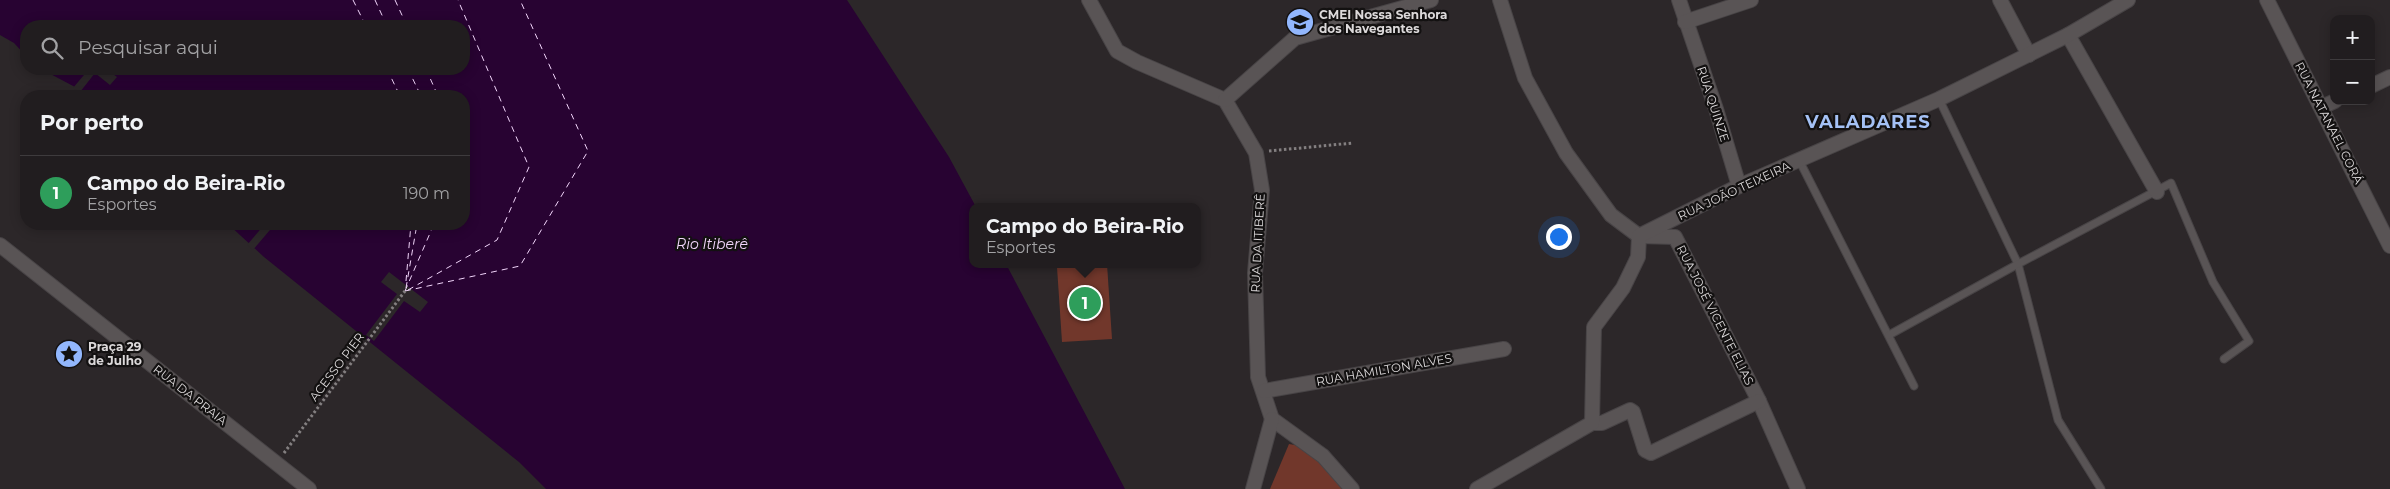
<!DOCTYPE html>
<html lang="pt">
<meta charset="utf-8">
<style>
body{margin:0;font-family:Montserrat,sans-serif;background:#292628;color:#f1f3f6}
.controls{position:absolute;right:15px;top:15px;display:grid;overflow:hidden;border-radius:10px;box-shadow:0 2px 12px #0003}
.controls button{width:45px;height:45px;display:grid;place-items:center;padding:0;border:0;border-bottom:1px solid #3e3b3d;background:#211d1f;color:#f1f3f6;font:25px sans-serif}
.you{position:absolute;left:1558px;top:236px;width:18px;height:18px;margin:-12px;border:4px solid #fff;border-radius:50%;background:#1a73e8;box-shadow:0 0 0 8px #1a73e833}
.badge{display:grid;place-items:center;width:32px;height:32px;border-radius:50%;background:#bca0f2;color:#fff;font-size:16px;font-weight:700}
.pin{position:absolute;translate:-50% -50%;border:2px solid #fff;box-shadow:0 1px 5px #0006}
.popup{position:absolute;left:969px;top:203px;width:232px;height:65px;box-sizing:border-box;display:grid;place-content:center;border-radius:10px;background:#211d1f;filter:drop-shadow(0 1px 4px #0005);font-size:16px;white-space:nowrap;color:#a2a2a4}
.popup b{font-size:19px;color:#f1f3f6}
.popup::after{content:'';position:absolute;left:50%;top:100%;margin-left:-10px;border:10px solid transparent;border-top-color:#211d1f}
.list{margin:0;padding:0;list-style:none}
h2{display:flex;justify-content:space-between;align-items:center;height:65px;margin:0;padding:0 20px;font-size:21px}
h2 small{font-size:16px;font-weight:400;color:#a2a2a4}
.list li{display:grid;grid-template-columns:32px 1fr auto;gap:15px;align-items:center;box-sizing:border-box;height:75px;padding:0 20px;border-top:1px solid #3e3b3d}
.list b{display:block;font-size:19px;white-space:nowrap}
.list p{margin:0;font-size:16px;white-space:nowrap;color:#a2a2a4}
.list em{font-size:16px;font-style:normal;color:#a2a2a4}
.icon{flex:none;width:28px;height:28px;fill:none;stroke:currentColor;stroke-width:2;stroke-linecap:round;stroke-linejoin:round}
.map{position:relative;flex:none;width:2390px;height:489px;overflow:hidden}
.search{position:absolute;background:#211d1f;box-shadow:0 2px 12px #0003;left:20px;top:20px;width:450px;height:55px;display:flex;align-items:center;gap:12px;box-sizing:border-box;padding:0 18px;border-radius:20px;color:#a2a2a4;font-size:19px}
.panel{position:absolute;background:#211d1f;box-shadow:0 2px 12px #0003;left:20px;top:90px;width:450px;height:140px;border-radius:20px}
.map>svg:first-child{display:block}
.green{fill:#71372b}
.water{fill:#280332}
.pier{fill:#2c2729}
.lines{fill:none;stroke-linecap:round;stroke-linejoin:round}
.ferry{stroke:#f2d6fb;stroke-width:1;stroke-dasharray:6 5;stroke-linecap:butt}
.service-casing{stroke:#484446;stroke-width:9}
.minor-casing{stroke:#484446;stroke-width:16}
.path{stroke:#837f80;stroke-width:3;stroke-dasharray:2.5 2.5;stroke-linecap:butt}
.service{stroke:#595455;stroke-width:7}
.minor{stroke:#595455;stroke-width:14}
.labels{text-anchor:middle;stroke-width:4.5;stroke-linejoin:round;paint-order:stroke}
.poi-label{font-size:12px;font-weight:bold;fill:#dcd9da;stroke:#131111;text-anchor:start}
.street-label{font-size:12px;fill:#dcd9da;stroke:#131111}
.water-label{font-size:14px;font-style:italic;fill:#f2d6fb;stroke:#131111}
.district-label{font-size:18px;font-weight:bold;letter-spacing:1px;fill:#a4c1f5;stroke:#131111}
</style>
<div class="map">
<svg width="2390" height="489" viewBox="0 0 2390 489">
<rect width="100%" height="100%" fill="#2c2729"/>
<!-- green -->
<g class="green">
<polygon points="1069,264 1107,264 1112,339 1062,342 1057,267"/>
<polygon points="1289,444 1306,447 1349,489 1270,489"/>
</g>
<!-- water -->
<polygon class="water" points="0,0 847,0 949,157 976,207 972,207 972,264 1006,264 1125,489 546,489 519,462 264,257 228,224 464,224 464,96 92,96 41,69 464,69 464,26 26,26 26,56 14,43 0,35"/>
<!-- pier -->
<g class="pier">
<polygon points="89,69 106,69 117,77 110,85 95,73 80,92 73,88"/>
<polygon points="265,224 275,224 253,250 247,245"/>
<polygon points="389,272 428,302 420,312 404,301 374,341 366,335 397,294 381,282"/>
</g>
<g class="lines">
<!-- ferry -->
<g class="ferry">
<polyline points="353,0 366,26"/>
<polyline points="375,0 387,26"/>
<polyline points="395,0 407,26"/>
<polyline points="387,69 400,96"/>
<polyline points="408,69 421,96"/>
<polyline points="426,69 438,96"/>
<polyline points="406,281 411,224"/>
<polyline points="406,288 417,224"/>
<polyline points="408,290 497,240 529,167 458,0"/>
<polyline points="405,291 520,266 588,151 520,0"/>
<polyline points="405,291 434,224"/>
</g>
<defs>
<g id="service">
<polyline points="1939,99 2018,264 2058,420 2101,489"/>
<polyline points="1799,160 1914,386"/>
<polyline points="1889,335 2018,264 2171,183 2213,282 2249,341 2224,359"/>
</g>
<g id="minor">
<polyline points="1089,0 1117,51 1137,62 1225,100 1256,153 1262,190 1255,273 1258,377 1272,419"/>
<polyline points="1500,0 1525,78 1566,153 1611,215 1639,236 1675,237 1759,401 1798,489"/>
<polyline points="1679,0 1716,109 1739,186"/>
<polyline points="2000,0 2029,55"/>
<polyline points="2267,0 2390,246"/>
<polyline points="1685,22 1751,0"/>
<polyline points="2068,35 2157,192"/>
<polyline points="2371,86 2390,77"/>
<polyline points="1225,100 1295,38 1431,0"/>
<polyline points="2322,107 2335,101"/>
<polyline points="0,245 309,489"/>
<polyline points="1264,391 1504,349"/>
<polyline points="1272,419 1323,456 1352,489"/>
<polyline points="1592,423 1602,423 1630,410 1633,412 1645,450 1651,453 1759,401"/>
<polyline points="1253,489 1272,419"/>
<polyline points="1477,489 1592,423 1594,327 1623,288 1638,257 1639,236 1739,186 1939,99 2068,35 2128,0"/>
</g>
</defs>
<!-- service casing -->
<use href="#service" class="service-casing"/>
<!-- minor casing -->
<use href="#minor" class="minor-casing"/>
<!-- path -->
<g class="path">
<polyline points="1269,151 1353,143"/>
<polyline points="284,453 405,291"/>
</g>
<!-- service -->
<use href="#service" class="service"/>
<!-- minor -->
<use href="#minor" class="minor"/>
</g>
<!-- icons -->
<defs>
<symbol id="school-disc" viewBox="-11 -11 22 22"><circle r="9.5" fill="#92b7fd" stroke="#131111"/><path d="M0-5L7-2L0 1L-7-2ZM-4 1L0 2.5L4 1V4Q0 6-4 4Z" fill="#111"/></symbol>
<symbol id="sight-disc" viewBox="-11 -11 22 22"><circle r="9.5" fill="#92b7fd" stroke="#131111"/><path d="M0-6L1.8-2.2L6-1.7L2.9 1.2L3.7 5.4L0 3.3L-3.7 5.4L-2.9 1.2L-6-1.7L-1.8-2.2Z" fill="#111"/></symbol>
</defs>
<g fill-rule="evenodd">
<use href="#school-disc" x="1284" y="6" width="32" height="32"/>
<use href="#sight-disc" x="53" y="338" width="32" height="32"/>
</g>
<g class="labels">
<!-- poi labels -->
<g class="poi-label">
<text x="1319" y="19">CMEI Nossa Senhora<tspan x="1319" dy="14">dos Navegantes</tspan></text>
<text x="88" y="351">Praça 29<tspan x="88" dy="14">de Julho</tspan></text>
</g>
<!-- street labels -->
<g class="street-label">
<text transform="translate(1713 104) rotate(72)" y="4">RUA QUINZE</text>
<text transform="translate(2329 123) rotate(63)" y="4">RUA NATANAEL CORÁ</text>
<text transform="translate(1734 191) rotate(-25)" y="4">RUA JOÃO TEIXEIRA</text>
<text transform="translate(1258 243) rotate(-87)" y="4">RUA DA ITIBERÊ</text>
<text transform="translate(1715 315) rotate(63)" y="4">RUA JOSÉ VICENTE ELIAS</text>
<text transform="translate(337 367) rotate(-53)" y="4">ACESSO PIER</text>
<text transform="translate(1384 370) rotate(-10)" y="4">RUA HAMILTON ALVES</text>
<text transform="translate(190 395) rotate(38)" y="4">RUA DA PRAIA</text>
</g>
<!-- water labels -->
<g class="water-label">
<text x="712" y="249">Rio Itiberê</text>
</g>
<!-- district labels -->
<g class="district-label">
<text x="1868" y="128">VALADARES</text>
</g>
</g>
</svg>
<div class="controls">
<button>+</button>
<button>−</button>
</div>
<div class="you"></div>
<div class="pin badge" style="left:1085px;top:303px;background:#2e9e5b">1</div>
<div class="popup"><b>Campo do Beira-Rio</b>Esportes</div>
<div class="search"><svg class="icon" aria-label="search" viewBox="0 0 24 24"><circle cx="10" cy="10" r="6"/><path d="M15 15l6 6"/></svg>Pesquisar aqui</div>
<section class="panel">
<h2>Por perto<small></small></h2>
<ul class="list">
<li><span class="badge" style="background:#2e9e5b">1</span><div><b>Campo do Beira-Rio</b><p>Esportes</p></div><em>190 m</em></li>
</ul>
</section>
</div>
